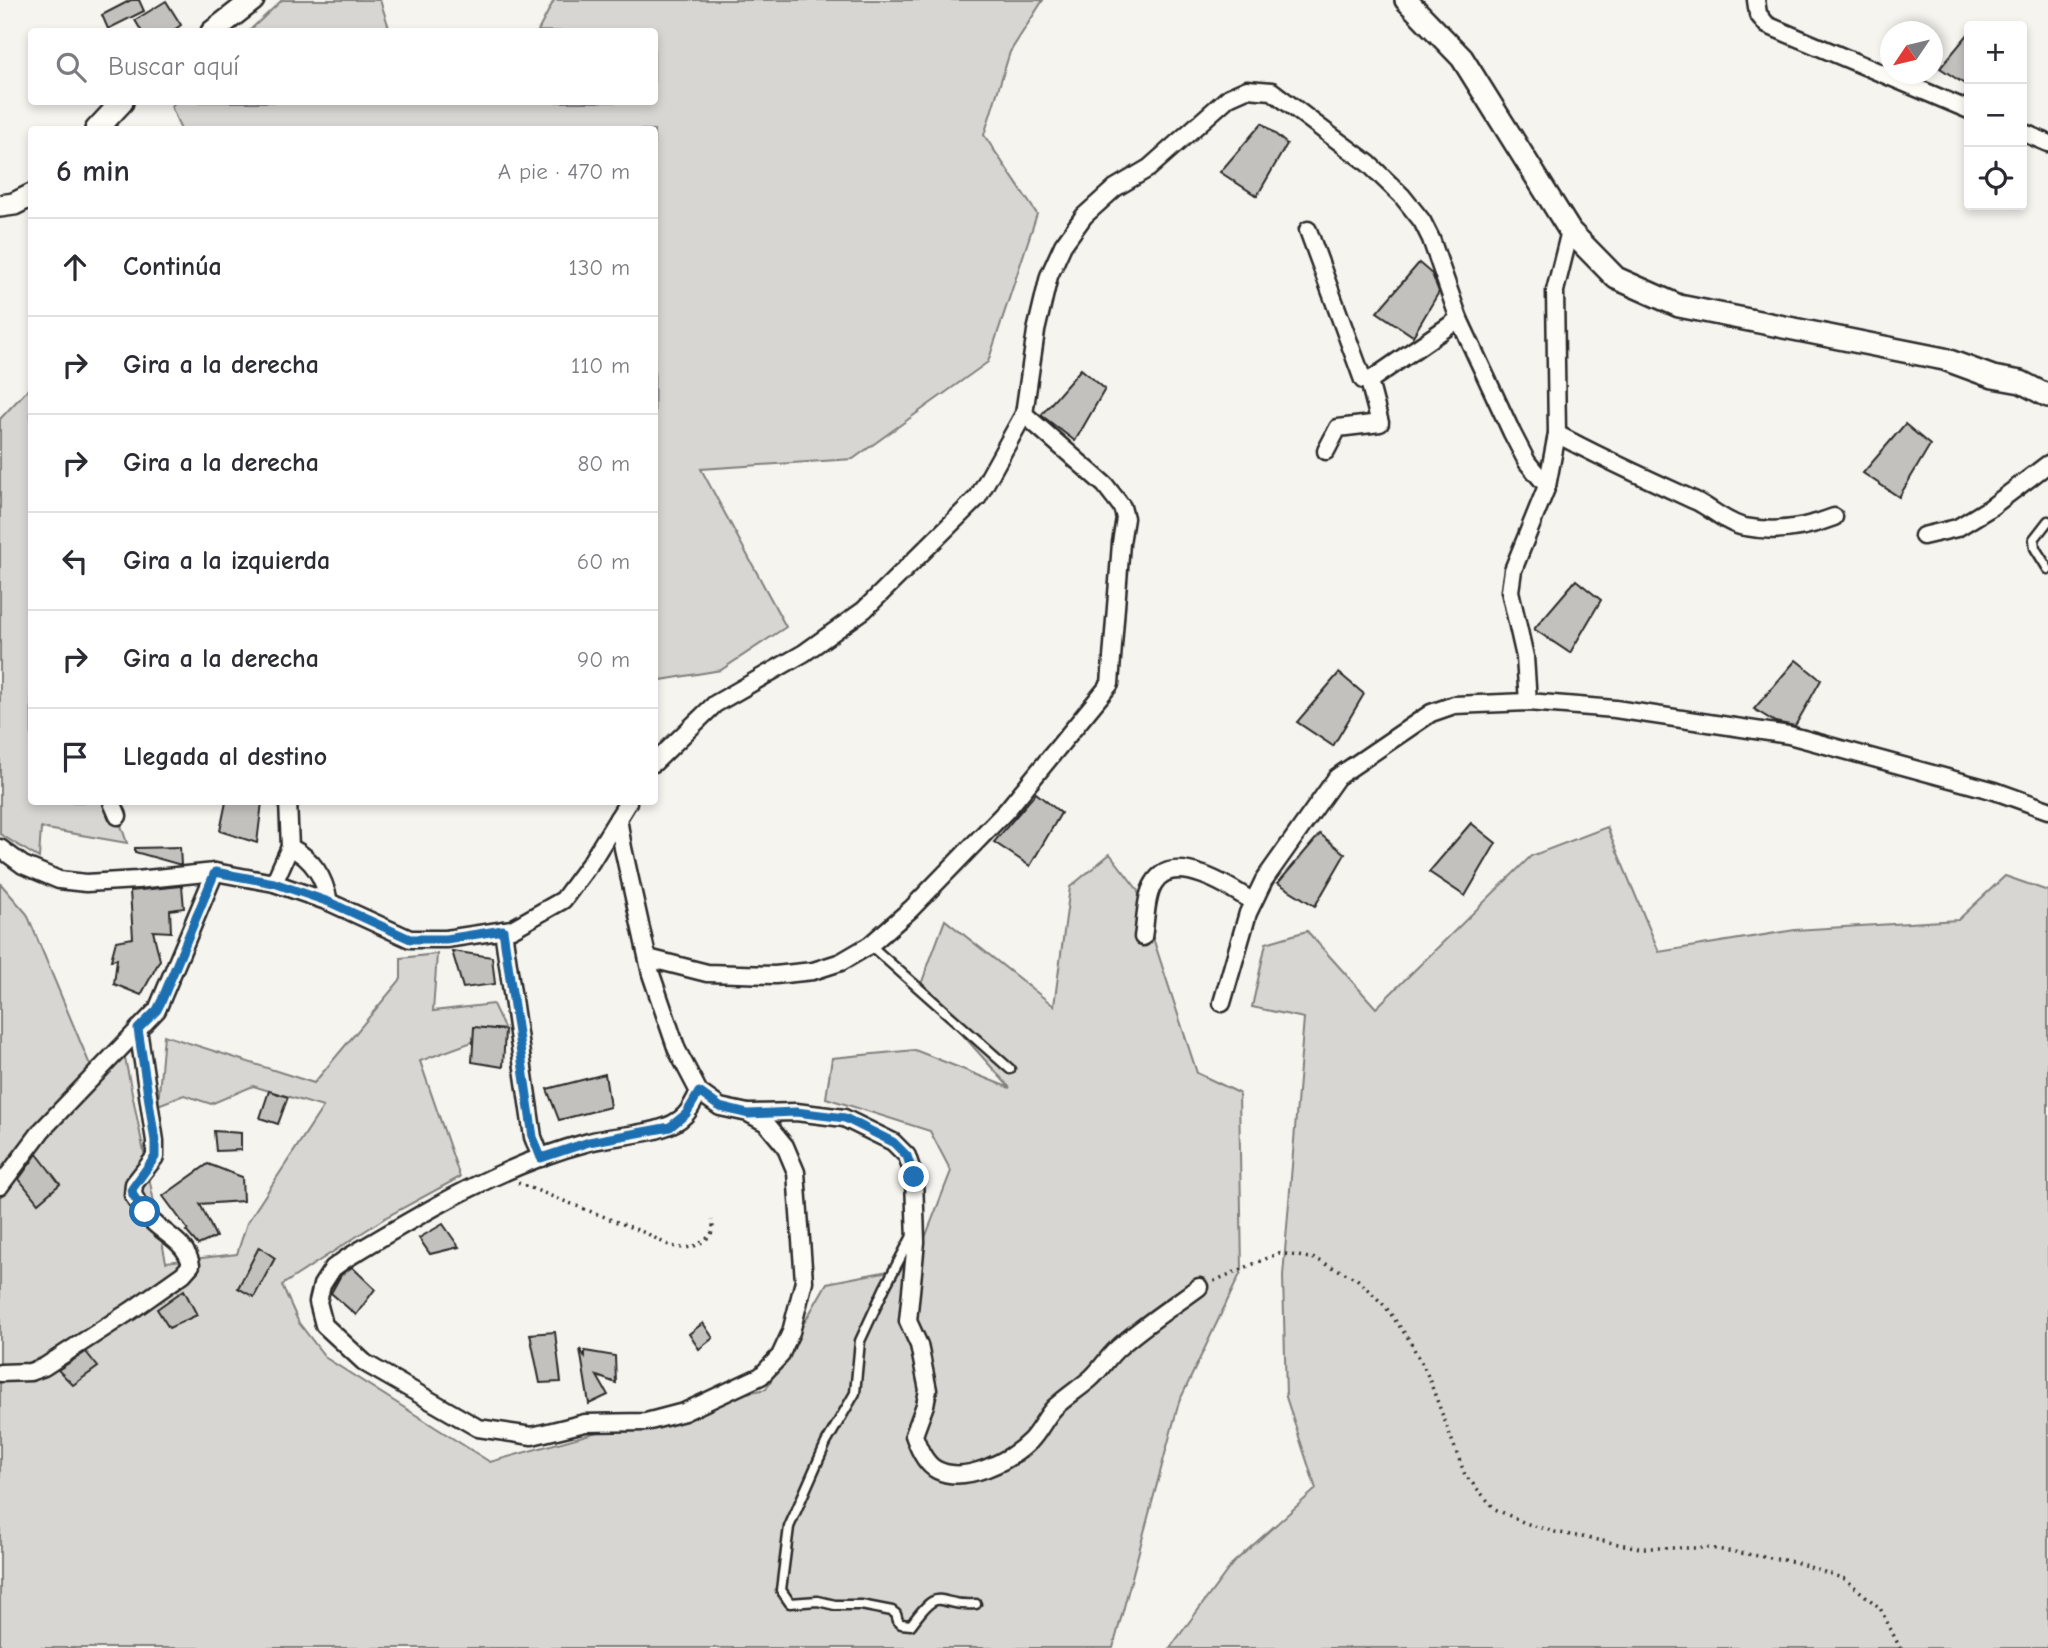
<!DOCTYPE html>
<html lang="es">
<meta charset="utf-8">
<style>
body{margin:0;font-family:"Comic Neue",sans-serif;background:#f7f7f7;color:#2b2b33}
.controls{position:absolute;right:21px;top:21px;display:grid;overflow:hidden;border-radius:7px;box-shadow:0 4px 10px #0003}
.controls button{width:63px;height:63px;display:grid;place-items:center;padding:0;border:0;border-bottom:2px solid #e1e1e2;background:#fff;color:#2b2b33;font:35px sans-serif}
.compass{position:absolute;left:1880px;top:21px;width:63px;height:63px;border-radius:50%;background:#fff;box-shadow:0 4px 10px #0003;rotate:235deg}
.stop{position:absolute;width:21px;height:21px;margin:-16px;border:5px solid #1f6fb2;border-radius:50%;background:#fff}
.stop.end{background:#1f6fb2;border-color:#fff;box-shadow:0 2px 7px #0008}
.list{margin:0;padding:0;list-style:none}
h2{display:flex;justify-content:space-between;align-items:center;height:91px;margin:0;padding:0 28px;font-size:30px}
h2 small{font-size:23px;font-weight:400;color:#7c7c81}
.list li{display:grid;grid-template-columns:46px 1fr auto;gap:21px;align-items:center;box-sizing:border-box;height:98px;padding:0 28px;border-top:2px solid #e1e1e2}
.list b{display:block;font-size:26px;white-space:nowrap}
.list em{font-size:23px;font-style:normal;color:#7c7c81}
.icon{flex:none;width:38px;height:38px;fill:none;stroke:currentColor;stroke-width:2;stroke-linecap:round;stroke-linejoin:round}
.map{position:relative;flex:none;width:2048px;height:1648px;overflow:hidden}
.search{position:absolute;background:#fff;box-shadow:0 4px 10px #0003;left:28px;top:28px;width:630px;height:77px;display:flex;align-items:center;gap:18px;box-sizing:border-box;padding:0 24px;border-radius:7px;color:#7c7c81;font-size:26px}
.panel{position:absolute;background:#fff;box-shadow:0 4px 10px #0003;left:28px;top:126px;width:630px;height:679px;border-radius:7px}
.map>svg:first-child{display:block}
.green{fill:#d7d6d2;stroke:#81807e;stroke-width:2}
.building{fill:#c2c1be;stroke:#2b2b2b;stroke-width:2}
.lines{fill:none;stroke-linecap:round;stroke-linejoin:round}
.lane-casing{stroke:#2b2b2b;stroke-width:13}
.street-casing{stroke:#2b2b2b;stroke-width:21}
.secondary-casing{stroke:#2b2b2b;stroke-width:26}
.path{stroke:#2b2b2b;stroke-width:3.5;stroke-dasharray:2 5;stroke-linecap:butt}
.lane{stroke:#fdfcf7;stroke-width:8}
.street{stroke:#fdfcf7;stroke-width:16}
.secondary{stroke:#fdfcf7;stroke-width:21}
.route{stroke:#1f6fb2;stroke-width:9}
</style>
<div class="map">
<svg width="2048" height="1648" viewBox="0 0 2048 1648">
<rect width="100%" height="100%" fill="#f5f4ef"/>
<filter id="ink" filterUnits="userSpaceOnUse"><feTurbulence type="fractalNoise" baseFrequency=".0143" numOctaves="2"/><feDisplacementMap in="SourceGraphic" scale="14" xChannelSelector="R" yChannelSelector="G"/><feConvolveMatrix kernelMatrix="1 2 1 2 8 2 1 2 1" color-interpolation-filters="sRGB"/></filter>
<g filter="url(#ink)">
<!-- green -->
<g class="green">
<polygon points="282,0 380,0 390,31 249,31"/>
<polygon points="554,0 1043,0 1010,52 984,135 1037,214 988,362 853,459 701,469 786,627 721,670 655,681 654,130 181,130 171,106 176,102 492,102 501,104 503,102 654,102 654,32 538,31"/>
<polygon points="31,386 32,802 113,802 127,843 41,828 39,858 0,834 0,419"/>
<polygon points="1607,827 1659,952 1795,930 1958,920 2005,876 2048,891 2048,1648 1170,1648 1233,1563 1316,1489 1286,1397 1283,1276 1304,1018 1252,1007 1266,943 1307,931 1376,1008 1531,856"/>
<polygon points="1110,854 1137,889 1197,1073 1239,1093 1242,1270 1179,1402 1113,1648 0,1648 0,883 27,914 95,1077 124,1053 166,1262 237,1254 247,1223 323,1107 253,1086 211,1104 184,1095 158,1105 164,1035 314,1083 401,979 401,958 437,954 433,1011 493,1004 505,1030 420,1061 460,1177 388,1216 282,1285 299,1323 326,1358 490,1462 708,1401 766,1389 827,1283 914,1266 951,1171 930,1131 826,1098 832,1058 915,1050 1010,1088 920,987 945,920 1054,1006 1070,887"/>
</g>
<!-- building -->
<g class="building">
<polygon points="131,0 139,0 144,11 108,29 102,15"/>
<polygon points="166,1 181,25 171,32 142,32 135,20"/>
<polygon points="1969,33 1969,87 1940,68"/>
<polygon points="1262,123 1287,144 1257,196 1220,172"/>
<polygon points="1419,263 1432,274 1439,292 1413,336 1377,312"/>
<polygon points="1081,369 1105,389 1075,441 1041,415"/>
<polygon points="1905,424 1930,445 1899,497 1863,473"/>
<polygon points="1576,580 1601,600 1570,653 1534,629"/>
<polygon points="1796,660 1821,680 1795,726 1775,722 1754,709"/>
<polygon points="1339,673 1364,694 1333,746 1297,722"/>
<polygon points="1036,793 1061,813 1030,866 994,842"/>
<polygon points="226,802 262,802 257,843 220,831"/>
<polygon points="1471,823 1496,843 1465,896 1429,872"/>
<polygon points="1320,834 1345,854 1315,906 1278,883"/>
<polygon points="180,847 181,865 135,852 135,848"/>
<polygon points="182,886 184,908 170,910 171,932 153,931 160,960 141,995 114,984 117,959 111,960 116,941 133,938 130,891"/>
<polygon points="452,951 492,957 495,984 463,988"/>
<polygon points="474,1027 505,1030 503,1067 472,1062"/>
<polygon points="605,1074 610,1107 559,1120 547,1089"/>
<polygon points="269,1091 288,1097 278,1124 260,1118"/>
<polygon points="214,1131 241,1133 241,1150 216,1151"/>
<polygon points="37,1154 60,1184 38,1203 19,1179"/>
<polygon points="208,1164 242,1177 243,1201 200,1204 216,1237 198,1245 186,1231 188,1230 163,1196"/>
<polygon points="443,1224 459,1247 430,1254 419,1238"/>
<polygon points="259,1247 275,1258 254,1297 238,1288"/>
<polygon points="352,1267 375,1289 356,1315 331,1293 341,1275"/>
<polygon points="184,1290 197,1315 169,1328 157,1309"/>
<polygon points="703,1323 713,1338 699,1349 689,1334"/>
<polygon points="555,1332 561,1382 540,1383 530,1334"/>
<polygon points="580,1349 585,1357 585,1351 615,1356 616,1383 597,1376 608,1395 589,1404"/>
<polygon points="86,1352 98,1367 73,1385 58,1370"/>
</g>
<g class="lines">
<defs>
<g id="lane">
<polyline points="2048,521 2034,539 2035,548 2048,569"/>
<polyline points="870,945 1010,1069"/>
<path d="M912 1236 885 1287 860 1341 855 1393 826 1443 789 1527 781 1590 790 1603 818 1601 835 1605H861L892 1611 896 1614 898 1621 901 1624 911 1625C942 1582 936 1608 976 1604"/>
</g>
<g id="street">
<polyline points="1756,0 1758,14 1767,25 1969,110"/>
<polyline points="2022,132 2048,143"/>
<polyline points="1308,230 1363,380 1369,381 1459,319"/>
<path d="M1557 434C1603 459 1650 480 1698 502 1713 510 1728 524 1745 527 1775 533 1806 528 1834 517"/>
<polyline points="1326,451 1338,428 1380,423 1369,381"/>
<polyline points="1923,536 1957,528 1990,508 2048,464"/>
<polyline points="1528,702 1525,657 1510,591 1513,570 1547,486 1557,434 1555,291 1570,231"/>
<polyline points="654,763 715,704 804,653 864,610 978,497 1024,414 1036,331 1049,276 1063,245 1084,216 1115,188 1149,168 1229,97 1247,89 1272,91 1326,132 1369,164 1402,196 1422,221 1431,239 1459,319 1512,433 1527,462 1547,486"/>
<polyline points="112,802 118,816"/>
<path d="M288 802 290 847C313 859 324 877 329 902"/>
<path d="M618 818 623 848 651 974 677 1050 699 1092 720 1107 748 1113 766 1123 785 1146 796 1172 804 1281 791 1332 780 1356 761 1376 684 1412 646 1422 585 1423 532 1436 478 1428 365 1363 324 1325 318 1302 322 1285 333 1268 347 1258C424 1212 501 1165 589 1142 617 1134 665 1136 685 1115 691 1109 695 1099 699 1092"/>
<polyline points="0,848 23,865 59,880 86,883 137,880 215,872"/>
<polyline points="274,883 290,847"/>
<polyline points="503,930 533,1137 541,1158"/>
<path d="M1143 937C1146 921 1145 897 1154 883 1173 850 1232 888 1253 902"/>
<polyline points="648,958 707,973 775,975 813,971 841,962 870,945 911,909 1007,810 1110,684 1121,543 1125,518 1122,507 1105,485 1024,414"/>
<polyline points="1222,1003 1248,913 1264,880 1337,777 1431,713 1454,705 1528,702 1615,709 1789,735 1995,791 2048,810"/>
<path d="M751 1113 796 1112 844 1118 893 1142 907 1156 914 1177 916 1242 908 1321 919 1345 928 1390 925 1405 914 1435C918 1447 925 1464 937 1470 965 1484 1010 1461 1030 1441 1040 1431 1045 1417 1055 1407 1067 1396 1077 1390 1089 1380 1100 1371 1107 1358 1117 1349 1142 1326 1172 1307 1199 1287"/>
<polyline points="0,1186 42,1130 157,1010 215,872 274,883 329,902 410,939 446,939 512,929 563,900 591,862 628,802"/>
<path d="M0 1373 30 1372 44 1367 132 1310 183 1274 191 1265C187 1244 168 1236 154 1223 145 1215 139 1204 133 1195L134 1184 155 1157V1141L138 1029"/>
</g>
<g id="secondary">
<polyline points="1406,0 1462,58 1570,231 1616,278 1679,306 1944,359 1993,377 2021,382 2048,396"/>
<polyline points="212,32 253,0"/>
<polyline points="96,130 122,102"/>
<polyline points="0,206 14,204 32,195"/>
</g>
</defs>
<!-- lane casing -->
<use href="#lane" class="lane-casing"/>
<!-- street casing -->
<use href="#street" class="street-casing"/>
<!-- secondary casing -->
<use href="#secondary" class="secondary-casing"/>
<!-- path -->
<g class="path">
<path d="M518 1183 648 1234C668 1246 685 1255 705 1240 713 1234 714 1229 712 1220"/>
<polyline points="1214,1281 1279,1253 1316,1259 1357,1279 1385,1306 1408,1338 1426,1371 1465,1475 1495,1509 1525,1523 1555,1532 1640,1548 1710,1548 1795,1562 1845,1579 1880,1608 1900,1648"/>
</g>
<!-- lane -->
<use href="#lane" class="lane"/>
<!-- street -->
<use href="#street" class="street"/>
<!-- secondary -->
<use href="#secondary" class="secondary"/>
</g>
</g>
<g class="lines" filter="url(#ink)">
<!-- route -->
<polyline class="route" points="145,1212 133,1195 132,1189 155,1157 155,1141 138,1029 157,1010 162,1000 215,872 274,883 329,902 410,939 446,939 503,930 533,1137 541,1158 589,1142 670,1127 686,1114 699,1092 720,1107 748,1114 796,1112 845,1118 893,1142 907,1156 914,1177"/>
</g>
</svg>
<div class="controls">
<button>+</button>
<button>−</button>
<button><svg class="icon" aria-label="locate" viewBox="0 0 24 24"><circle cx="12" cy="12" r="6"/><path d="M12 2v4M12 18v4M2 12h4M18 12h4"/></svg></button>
</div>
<svg class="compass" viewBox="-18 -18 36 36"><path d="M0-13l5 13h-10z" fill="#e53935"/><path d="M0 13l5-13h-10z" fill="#7c7c81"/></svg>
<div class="stop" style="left:145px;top:1212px"></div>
<div class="stop end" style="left:914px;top:1177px"></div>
<div class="search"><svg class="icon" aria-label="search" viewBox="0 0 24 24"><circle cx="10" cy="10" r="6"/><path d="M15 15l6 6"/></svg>Buscar aquí</div>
<section class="panel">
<h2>6 min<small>A pie · 470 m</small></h2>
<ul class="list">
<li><svg class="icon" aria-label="ahead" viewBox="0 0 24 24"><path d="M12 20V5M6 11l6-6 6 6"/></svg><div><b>Continúa</b></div><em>130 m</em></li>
<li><svg class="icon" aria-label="right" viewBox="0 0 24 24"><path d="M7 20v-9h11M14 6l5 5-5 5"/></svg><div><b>Gira a la derecha</b></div><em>110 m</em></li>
<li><svg class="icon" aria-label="right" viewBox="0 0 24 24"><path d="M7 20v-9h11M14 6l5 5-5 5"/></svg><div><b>Gira a la derecha</b></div><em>80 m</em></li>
<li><svg class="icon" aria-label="left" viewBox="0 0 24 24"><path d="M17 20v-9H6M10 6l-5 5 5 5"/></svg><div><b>Gira a la izquierda</b></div><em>60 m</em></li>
<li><svg class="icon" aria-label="right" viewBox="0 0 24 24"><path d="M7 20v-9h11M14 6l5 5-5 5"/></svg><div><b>Gira a la derecha</b></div><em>90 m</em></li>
<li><svg class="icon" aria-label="arrive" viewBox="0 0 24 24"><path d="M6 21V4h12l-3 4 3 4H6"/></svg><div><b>Llegada al destino</b></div></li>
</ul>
</section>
</div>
